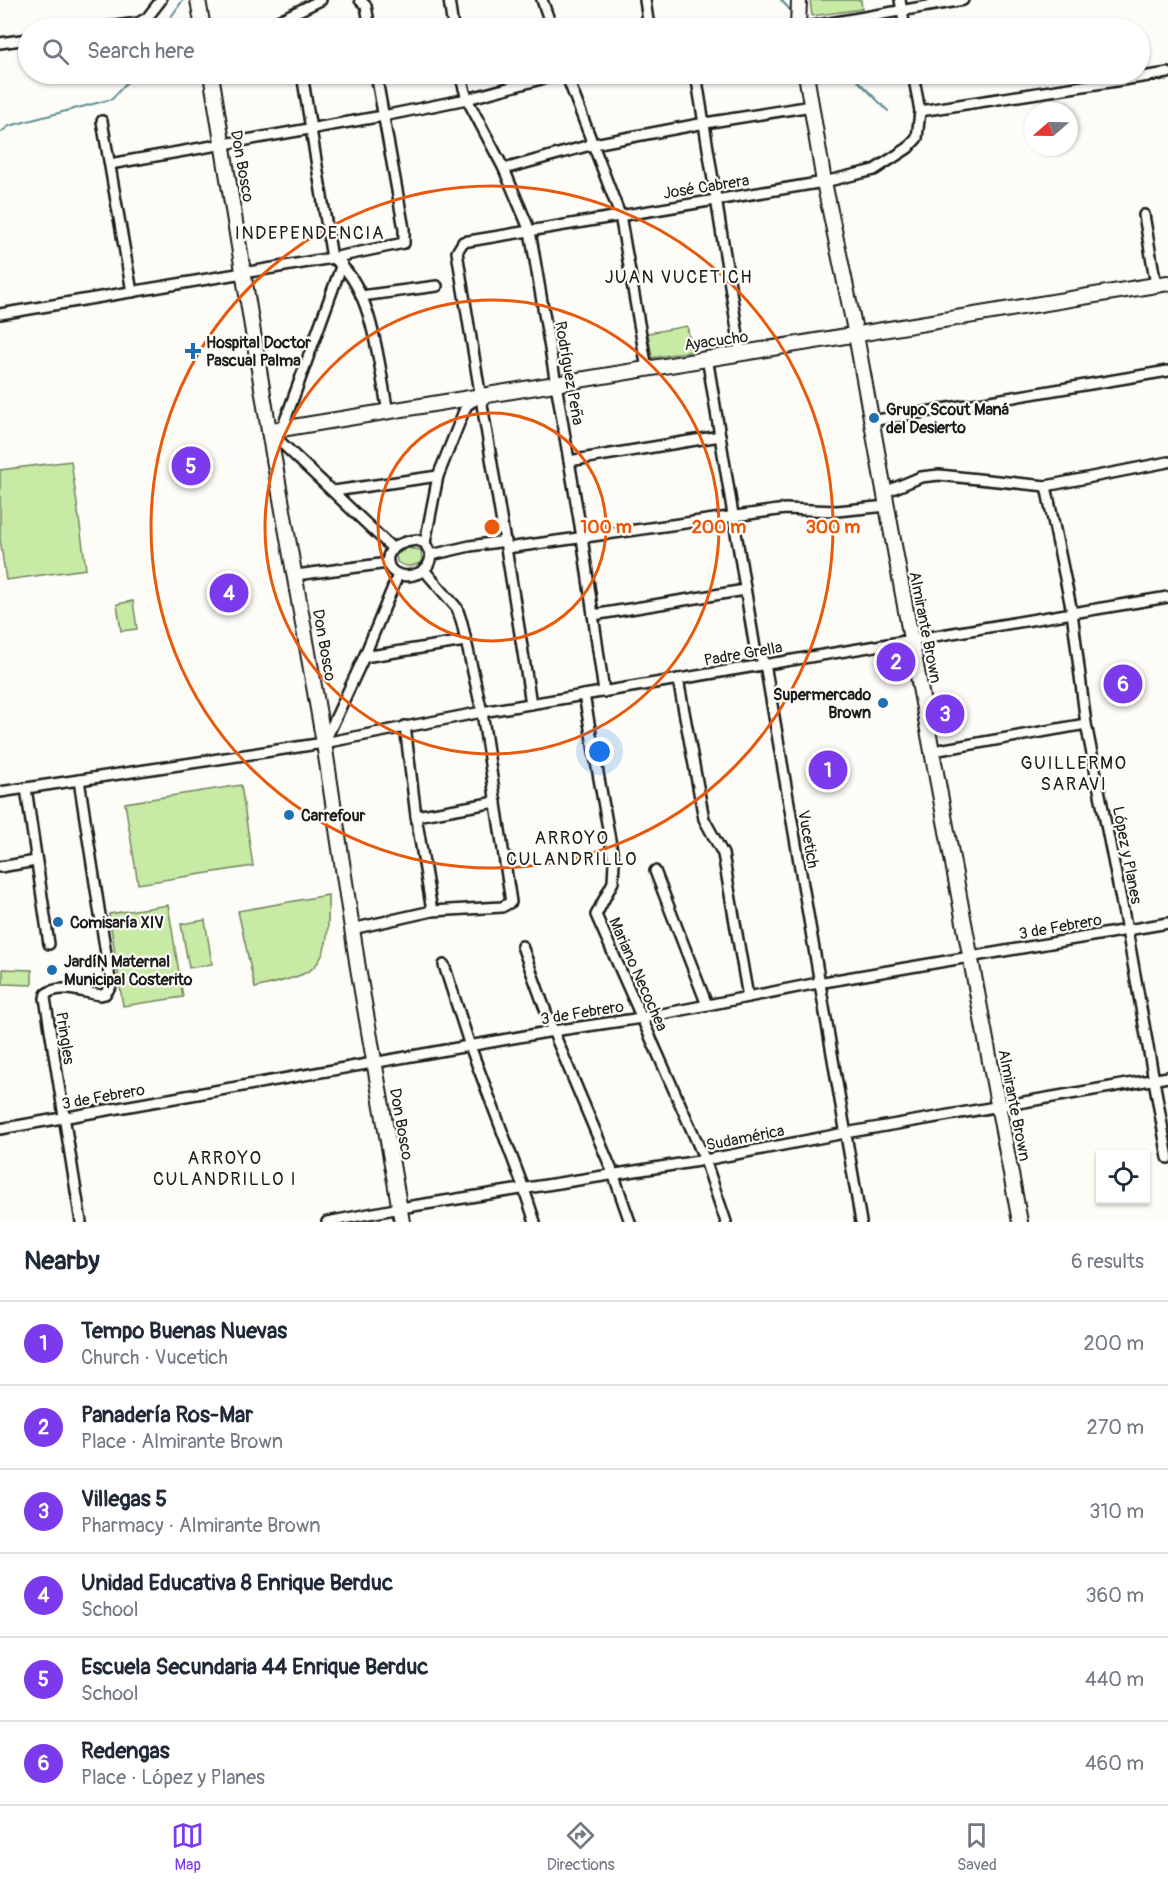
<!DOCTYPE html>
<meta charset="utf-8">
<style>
body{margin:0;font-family:Pangolin,sans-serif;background:#f2f2f3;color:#1f2937}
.controls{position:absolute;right:18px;bottom:18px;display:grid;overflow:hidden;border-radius:0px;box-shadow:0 2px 4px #0004}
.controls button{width:54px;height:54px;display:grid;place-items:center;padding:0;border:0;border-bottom:2px solid #e0e1e3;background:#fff;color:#1f2937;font:30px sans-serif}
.compass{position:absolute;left:1024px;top:102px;width:54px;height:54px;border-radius:50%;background:#fff;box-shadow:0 2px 4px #0004;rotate:250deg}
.you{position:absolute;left:600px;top:752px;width:21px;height:21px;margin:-15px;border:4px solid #fff;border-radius:50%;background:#1a73e8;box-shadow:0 0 0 9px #1a73e833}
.badge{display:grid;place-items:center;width:39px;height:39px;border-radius:50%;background:#7c3aed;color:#fff;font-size:20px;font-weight:700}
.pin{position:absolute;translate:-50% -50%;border:3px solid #fff;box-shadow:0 2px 6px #0006}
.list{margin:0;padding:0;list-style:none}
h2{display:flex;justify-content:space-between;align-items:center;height:78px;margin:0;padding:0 24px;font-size:26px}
h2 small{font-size:20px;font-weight:400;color:#747a83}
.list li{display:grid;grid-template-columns:39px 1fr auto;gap:18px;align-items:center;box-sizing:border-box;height:84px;padding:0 24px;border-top:2px solid #e0e1e3}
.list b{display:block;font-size:22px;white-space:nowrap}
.list p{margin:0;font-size:20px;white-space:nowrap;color:#747a83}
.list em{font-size:20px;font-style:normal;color:#747a83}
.icon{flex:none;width:33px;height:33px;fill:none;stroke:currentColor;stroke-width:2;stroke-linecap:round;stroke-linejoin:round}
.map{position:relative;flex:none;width:1168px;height:1222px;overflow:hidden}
.search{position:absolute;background:#fff;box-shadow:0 2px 4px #0004;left:18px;right:18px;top:18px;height:66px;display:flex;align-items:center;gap:15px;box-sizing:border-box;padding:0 21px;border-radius:33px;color:#747a83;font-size:22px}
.sheet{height:582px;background:#fff}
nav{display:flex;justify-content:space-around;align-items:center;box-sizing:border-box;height:84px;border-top:2px solid #e0e1e3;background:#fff;font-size:16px;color:#747a83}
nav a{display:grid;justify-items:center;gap:3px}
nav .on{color:#7c3aed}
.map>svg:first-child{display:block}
.green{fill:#c7eaa4;stroke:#728360;stroke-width:1.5}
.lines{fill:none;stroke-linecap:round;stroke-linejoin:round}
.stream{stroke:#5f8f96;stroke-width:2}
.street-casing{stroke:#1c1c1c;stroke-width:14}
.secondary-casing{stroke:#1c1c1c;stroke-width:18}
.street{stroke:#fdfcf7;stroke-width:9}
.secondary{stroke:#fdfcf7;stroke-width:14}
.ring{fill:none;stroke:#e8590c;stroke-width:3}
.poi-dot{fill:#1f6fb2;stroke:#fdfcf7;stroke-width:2}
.labels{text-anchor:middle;stroke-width:4.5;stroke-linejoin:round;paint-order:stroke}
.street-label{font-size:16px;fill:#1c1c1c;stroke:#fdfcf7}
.poi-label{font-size:16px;font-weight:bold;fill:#1c1c1c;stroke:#fdfcf7;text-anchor:start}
.neighbourhood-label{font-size:18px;letter-spacing:1.5px;fill:#1c1c1c;stroke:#fdfcf7}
.centre{fill:#e8590c;stroke:#fdfcf7;stroke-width:3}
.ring-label{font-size:18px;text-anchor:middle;font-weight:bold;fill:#e8590c;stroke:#fdfcf7;stroke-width:4.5;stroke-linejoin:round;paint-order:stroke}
</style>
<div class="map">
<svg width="1168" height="1222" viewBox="0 0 1168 1222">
<rect width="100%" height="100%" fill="#fdfcf7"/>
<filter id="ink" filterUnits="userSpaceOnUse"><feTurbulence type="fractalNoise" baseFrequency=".0167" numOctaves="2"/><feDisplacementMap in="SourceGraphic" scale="12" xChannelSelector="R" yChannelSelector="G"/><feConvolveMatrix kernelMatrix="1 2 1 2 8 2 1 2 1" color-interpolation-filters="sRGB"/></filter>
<g filter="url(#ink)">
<!-- green -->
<g class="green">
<polygon points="810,0 861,0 862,9 812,16"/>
<polygon points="687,326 692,351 652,358 648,333"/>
<polygon points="71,461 86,569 6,580 0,539 0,470"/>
<path d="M407 548 421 550 422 562C412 567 406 568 397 562L396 555Z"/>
<polygon points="133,601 137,629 121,631 117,604"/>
<polygon points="241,785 253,866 138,884 125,803"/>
<path d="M328 895C328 918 332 956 309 971 296 979 270 984 255 988L238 911Z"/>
<polygon points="168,905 183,997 123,1006 109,914"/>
<polygon points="205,920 212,964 189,968 181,924"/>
<polygon points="3,969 32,970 32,985 3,984"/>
</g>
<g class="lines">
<!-- stream -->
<g class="stream">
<polyline points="781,0 792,12"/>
<polyline points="163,28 183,0"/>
<polyline points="851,74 888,111"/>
<polyline points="0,133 9,126 112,99 134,74"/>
</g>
<defs>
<g id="street">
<polyline points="360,0 366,6 370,28"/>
<polyline points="449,0 453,28"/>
<polyline points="542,0 552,28"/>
<polyline points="645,0 649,28"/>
<polyline points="900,0 905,28"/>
<polyline points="292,15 294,28"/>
<polyline points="99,28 138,23 147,18 161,0"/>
<polyline points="263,28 321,0"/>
<polyline points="801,28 963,0"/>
<polyline points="0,43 28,39"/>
<path d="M302 74 332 258C373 283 379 368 388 412"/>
<polyline points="460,74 467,99 504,169 530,231 582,537 604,692"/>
<polyline points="566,74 620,215 647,369"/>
<polyline points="696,74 741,354"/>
<polyline points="920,111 1168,73"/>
<polyline points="102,121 132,292"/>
<polyline points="110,164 383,116 467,99 560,74"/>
<polyline points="504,169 594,144 705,123 812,106"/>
<polyline points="1144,215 1156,285"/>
<polyline points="361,296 437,286"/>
<polyline points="0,314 332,258 404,243 404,229 376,74"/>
<polyline points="707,357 755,648 765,664 861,1222"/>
<polyline points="871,421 1168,371"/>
<polyline points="282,429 342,264"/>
<polyline points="270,432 392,548"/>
<polyline points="569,461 720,436"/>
<polyline points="1046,486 1072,612 1086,724 1127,930 1168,1158"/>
<polyline points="334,491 438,476"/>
<polyline points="885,492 921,477 939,475 1046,486 1168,462"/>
<path d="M417 540 425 543 431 555C430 564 427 569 419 573 386 587 370 544 417 540Z"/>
<polyline points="425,543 438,476 464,411 467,405 477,399"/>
<polyline points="507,548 785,509 837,511 887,506"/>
<polyline points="431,555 470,546 506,541"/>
<polyline points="296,575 388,563"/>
<polyline points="593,615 745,590"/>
<polyline points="364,657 465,641"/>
<polyline points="678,679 704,819 723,854 748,997"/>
<polyline points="584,695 614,862 613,882 596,915 705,1160 726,1222"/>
<path d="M531 704C508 553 481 403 457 252L463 242 824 182 874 170 908 148 917 138 920 111 913 74"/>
<polyline points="405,726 416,816 432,911"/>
<polyline points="324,743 364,657 398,575"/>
<polyline points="933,751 1086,724"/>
<path d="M79 780 111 986 105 994 101 995C85 993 60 983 46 994L45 998 81 1222"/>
<polyline points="26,788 49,944"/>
<polyline points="0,792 324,743 482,712 1168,597"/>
<polyline points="416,816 496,802"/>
<polyline points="0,867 36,861"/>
<polyline points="655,871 707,1005"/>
<polyline points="352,929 432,911 502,907 511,902 482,712 462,623 457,608 424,570"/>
<polyline points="522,946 553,1031 613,1173 630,1222"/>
<polyline points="444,965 470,1046 524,1189 535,1222"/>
<polyline points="0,1129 553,1031 642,1018 818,983 1168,923"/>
<polyline points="327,1222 400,1208 705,1160 845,1133 1168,1077"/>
</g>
<g id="secondary">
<polyline points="198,0 203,28"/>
<polyline points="798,28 799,0"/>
<polyline points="211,74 269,431 324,743 358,968 402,1222"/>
<polyline points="806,74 824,182 856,335 911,639 1020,1222"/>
<polyline points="269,431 1168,283"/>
</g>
</defs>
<!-- street casing -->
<use href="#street" class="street-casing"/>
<!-- secondary casing -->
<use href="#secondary" class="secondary-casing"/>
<!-- street -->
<use href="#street" class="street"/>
<!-- secondary -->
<use href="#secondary" class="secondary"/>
</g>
</g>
<!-- distance rings -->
<g class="ring">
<circle cx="492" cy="527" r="114"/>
<circle cx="492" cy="527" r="227"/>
<circle cx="492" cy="527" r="341"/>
</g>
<!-- markers -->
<g class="poi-dot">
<path d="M190 342h6v6h6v6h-6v6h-6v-6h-6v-6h6z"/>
<circle cx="874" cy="418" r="6"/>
<circle cx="883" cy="703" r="6"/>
<circle cx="289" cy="815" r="6"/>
<circle cx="58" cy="922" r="6"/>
<circle cx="52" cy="970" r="6"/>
</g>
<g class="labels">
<!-- street labels -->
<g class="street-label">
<text transform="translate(243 166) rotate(80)" y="6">Don Bosco</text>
<text transform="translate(706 186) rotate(-9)" y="6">José Cabrera</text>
<text transform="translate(716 340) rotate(-8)" y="6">Ayacucho</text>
<text transform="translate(570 373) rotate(80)" y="6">Rodríguez Peña</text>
<text transform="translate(926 627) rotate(79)" y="6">Almirante Brown</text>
<text transform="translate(325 645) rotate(80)" y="6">Don Bosco</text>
<text transform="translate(743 653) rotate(-10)" y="6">Padre Grella</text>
<text transform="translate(809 839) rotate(80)" y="6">Vucetich</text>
<text transform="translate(1128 855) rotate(79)" y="6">López y Planes</text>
<text transform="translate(1060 926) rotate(-10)" y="6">3 de Febrero</text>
<text transform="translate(639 974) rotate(66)" y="6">Mariano Necochea</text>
<text transform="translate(582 1012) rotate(-9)" y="6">3 de Febrero</text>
<text transform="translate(66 1038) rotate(81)" y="6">Pringles</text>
<text transform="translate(103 1096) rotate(-10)" y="6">3 de Febrero</text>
<text transform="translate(1015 1105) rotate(79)" y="6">Almirante Brown</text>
<text transform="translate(402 1124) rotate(80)" y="6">Don Bosco</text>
<text transform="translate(745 1137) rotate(-11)" y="6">Sudamérica</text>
</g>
<!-- poi labels -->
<g class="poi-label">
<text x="206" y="348">Hospital Doctor<tspan x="206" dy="18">Pascual Palma</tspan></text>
<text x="886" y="415">Grupo Scout Maná<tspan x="886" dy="18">del Desierto</tspan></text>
<text x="871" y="700" text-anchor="end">Supermercado<tspan x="871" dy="18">Brown</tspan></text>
<text x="301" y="821">Carrefour</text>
<text x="70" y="928">Comisaría XIV</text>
<text x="64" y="967">JardíN Maternal<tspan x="64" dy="18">Municipal Costerito</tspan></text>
</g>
<!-- neighbourhood labels -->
<g class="neighbourhood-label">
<text x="310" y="239">INDEPENDENCIA</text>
<text x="679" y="283">JUAN VUCETICH</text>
<text x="1074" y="769">GUILLERMO<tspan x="1074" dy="21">SARAVI</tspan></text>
<text x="572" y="844">ARROYO<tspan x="572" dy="21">CULANDRILLO</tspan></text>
<text x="225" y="1164">ARROYO<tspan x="225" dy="21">CULANDRILLO I</tspan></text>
</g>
</g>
<circle cx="492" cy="527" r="9" class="centre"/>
<g class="ring-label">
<text x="606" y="533">100 m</text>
<text x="719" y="533">200 m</text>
<text x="833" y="533">300 m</text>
</g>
</svg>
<div class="controls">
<button><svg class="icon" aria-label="locate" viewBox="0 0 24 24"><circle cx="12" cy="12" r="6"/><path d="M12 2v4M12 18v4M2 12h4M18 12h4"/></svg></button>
</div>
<svg class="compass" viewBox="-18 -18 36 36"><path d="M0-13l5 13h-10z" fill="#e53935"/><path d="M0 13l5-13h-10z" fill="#747a83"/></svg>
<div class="you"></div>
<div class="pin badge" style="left:828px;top:770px">1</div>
<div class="pin badge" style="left:896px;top:662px">2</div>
<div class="pin badge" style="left:945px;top:714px">3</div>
<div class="pin badge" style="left:229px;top:593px">4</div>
<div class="pin badge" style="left:191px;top:466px">5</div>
<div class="pin badge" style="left:1123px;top:684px">6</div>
<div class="search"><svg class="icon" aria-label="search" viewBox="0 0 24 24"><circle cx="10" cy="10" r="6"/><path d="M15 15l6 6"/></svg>Search here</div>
</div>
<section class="sheet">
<h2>Nearby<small>6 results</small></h2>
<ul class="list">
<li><span class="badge">1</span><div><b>Tempo Buenas Nuevas</b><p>Church · Vucetich</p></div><em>200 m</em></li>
<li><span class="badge">2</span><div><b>Panadería Ros-Mar</b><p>Place · Almirante Brown</p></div><em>270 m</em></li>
<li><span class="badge">3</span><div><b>Villegas 5</b><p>Pharmacy · Almirante Brown</p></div><em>310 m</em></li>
<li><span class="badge">4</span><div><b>Unidad Educativa 8 Enrique Berduc</b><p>School</p></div><em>360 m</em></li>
<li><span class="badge">5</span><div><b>Escuela Secundaria 44 Enrique Berduc</b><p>School</p></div><em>440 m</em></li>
<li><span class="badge">6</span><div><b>Redengas</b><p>Place · López y Planes</p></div><em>460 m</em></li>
</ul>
</section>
<nav>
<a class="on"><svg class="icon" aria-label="map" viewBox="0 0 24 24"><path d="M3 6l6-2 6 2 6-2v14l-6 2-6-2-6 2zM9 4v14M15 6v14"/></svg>Map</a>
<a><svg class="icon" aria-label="directions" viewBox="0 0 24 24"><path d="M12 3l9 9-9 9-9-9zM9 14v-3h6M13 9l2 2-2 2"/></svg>Directions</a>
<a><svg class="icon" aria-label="saved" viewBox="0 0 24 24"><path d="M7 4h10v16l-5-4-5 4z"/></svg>Saved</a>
</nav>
